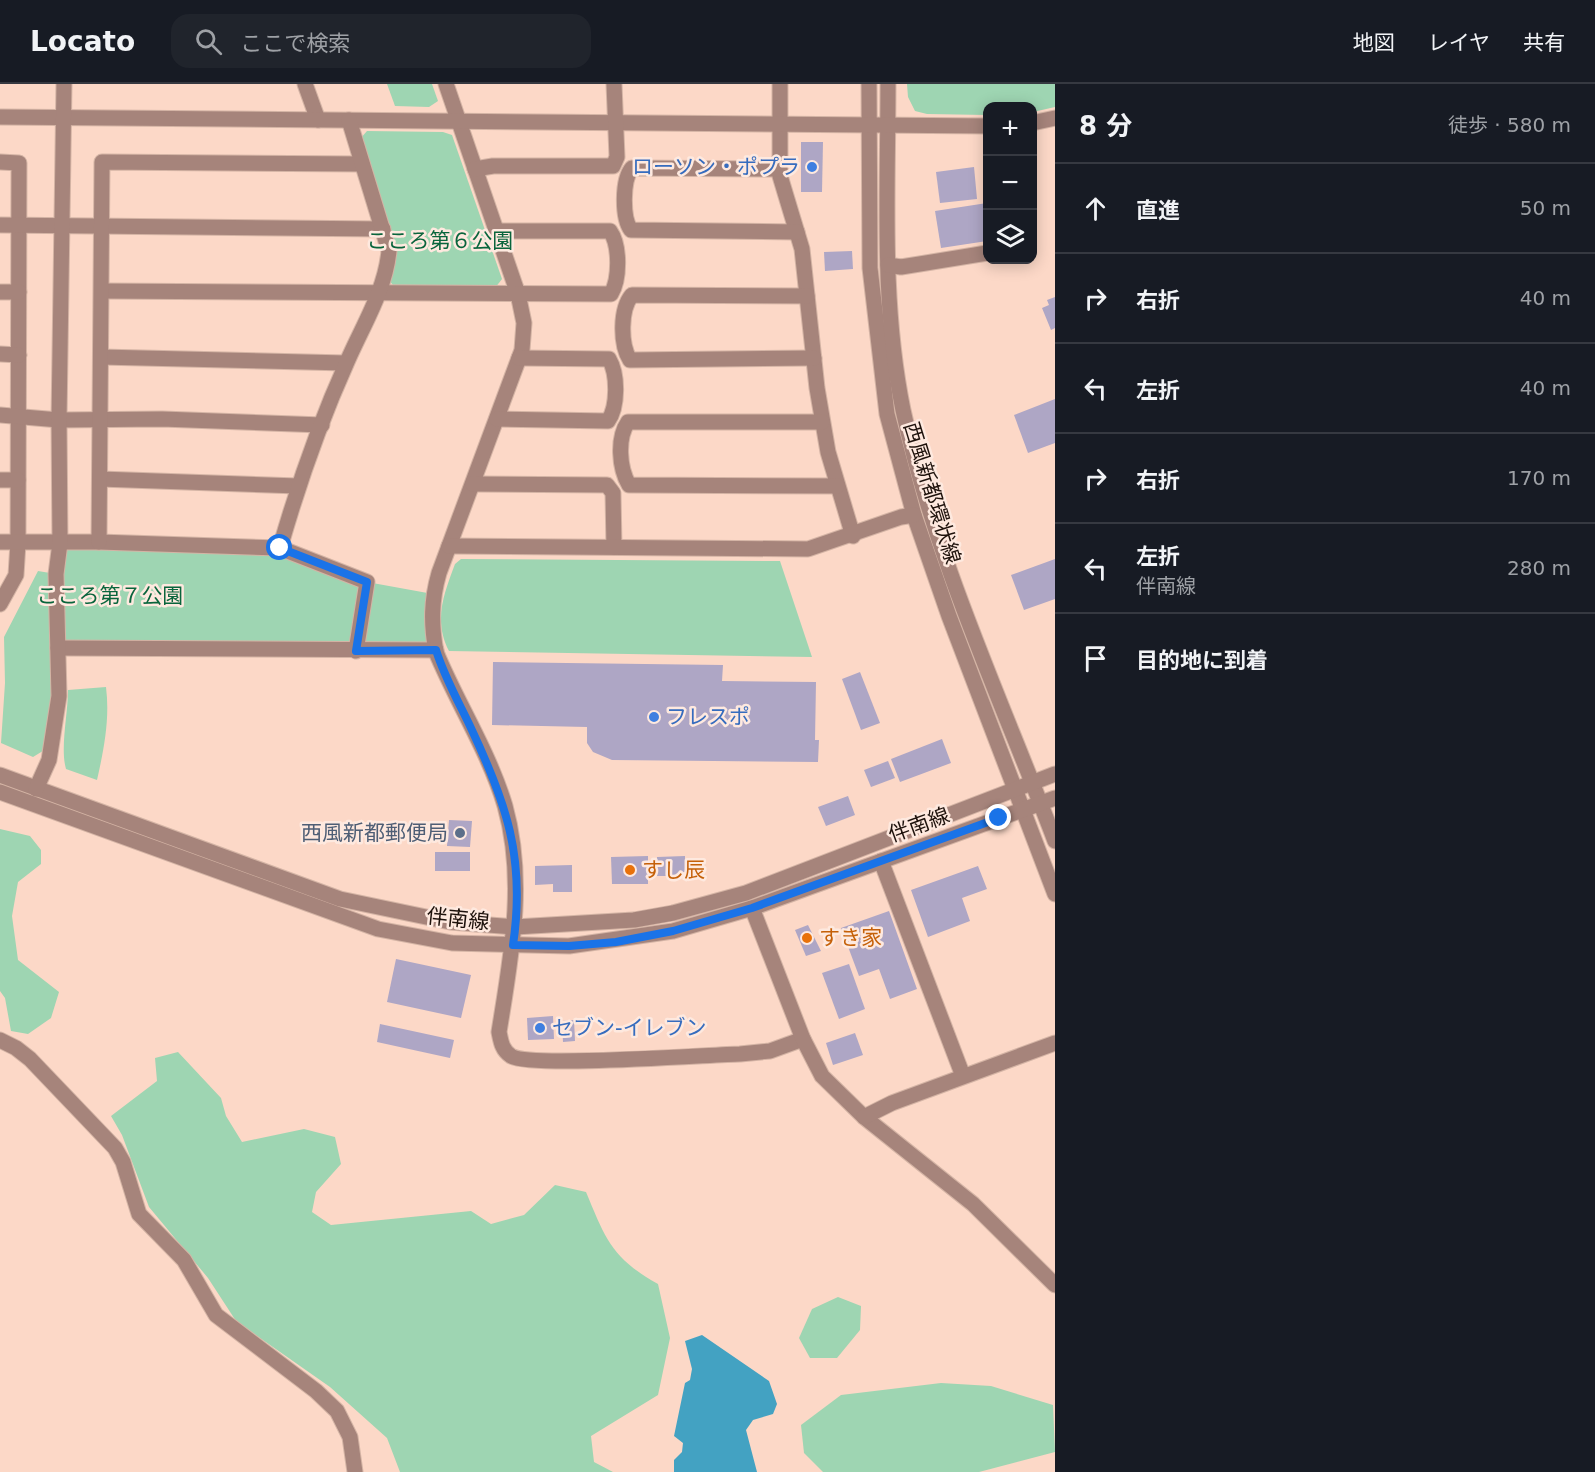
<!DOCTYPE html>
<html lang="ja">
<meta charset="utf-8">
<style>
body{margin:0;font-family:"DejaVu Sans","Noto Sans JP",sans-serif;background:#20242c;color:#f1f3f6}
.controls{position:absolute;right:18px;top:18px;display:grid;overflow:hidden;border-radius:12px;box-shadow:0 3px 15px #0003}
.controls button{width:54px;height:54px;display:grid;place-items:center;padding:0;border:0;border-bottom:2px solid #363941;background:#171b24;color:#f1f3f6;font:30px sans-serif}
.stop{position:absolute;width:18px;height:18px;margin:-14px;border:4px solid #1a73e8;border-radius:50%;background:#fff}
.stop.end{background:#1a73e8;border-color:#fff;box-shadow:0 2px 6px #0008}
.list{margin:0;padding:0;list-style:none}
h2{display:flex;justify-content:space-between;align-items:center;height:78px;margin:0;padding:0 24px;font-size:26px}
h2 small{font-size:20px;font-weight:400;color:#9ea1a6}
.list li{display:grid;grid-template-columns:39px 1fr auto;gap:18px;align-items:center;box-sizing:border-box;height:90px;padding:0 24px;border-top:2px solid #363941}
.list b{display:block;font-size:22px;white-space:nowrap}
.list p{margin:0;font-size:20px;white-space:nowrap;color:#9ea1a6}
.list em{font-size:20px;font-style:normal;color:#9ea1a6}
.icon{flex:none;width:33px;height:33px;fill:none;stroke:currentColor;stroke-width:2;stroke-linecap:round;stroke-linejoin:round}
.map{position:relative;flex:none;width:1055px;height:1388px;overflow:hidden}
header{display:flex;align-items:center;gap:36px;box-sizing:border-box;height:84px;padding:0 30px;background:#171b24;border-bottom:2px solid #363941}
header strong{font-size:28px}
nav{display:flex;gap:33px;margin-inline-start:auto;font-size:21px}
.search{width:420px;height:54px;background:#20242c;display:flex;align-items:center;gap:15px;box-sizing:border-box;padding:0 21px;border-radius:18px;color:#9ea1a6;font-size:22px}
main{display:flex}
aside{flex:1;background:#171b24}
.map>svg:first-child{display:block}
.green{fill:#9ed5b2}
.water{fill:#43a2c2}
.building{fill:#aea6c5}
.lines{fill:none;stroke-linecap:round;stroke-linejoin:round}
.minor-casing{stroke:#d4b4a5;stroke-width:17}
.minor{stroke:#a6847b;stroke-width:15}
.route{stroke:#1a73e8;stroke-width:8}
.shop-dot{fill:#3f7fe0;stroke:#fee9df;stroke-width:2}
.service-dot{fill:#5c6f8a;stroke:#fee9df;stroke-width:2}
.food-dot{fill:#e8710a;stroke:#fee9df;stroke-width:2}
.labels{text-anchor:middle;stroke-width:5;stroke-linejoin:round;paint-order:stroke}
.shop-label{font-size:21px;fill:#366cbe;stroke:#fee9df;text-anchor:start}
.park-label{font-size:21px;fill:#09653c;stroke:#fee9df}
.street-label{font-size:21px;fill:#1e120c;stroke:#fee9df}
.service-label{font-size:21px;fill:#4e5e75;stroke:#fee9df;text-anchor:end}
.food-label{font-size:21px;fill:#c56008;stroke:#fee9df;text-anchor:start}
</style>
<header>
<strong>Locato</strong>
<div class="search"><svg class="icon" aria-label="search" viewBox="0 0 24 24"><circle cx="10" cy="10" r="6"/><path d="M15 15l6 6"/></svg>ここで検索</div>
<nav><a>地図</a><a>レイヤ</a><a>共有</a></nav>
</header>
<main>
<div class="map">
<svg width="1055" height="1388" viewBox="0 0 1055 1388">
<rect width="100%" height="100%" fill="#fcd8c7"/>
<!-- green -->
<g class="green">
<polygon points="387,0 432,0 438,17 429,23 395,22"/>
<polygon points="907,0 1055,0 1055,23 1033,28 1032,22 987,22 987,31 927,30 915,27 908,13"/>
<polygon points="367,47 443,48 452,51 502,195 495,204 396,205 389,196 360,55"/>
<polygon points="60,459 280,464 367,498 433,510 436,566 59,564 51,662 33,673 1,659 5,599 4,553 38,487 56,490"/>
<path d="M461 475 780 477 812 573 449 567C433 536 444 510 455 480Z"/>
<path d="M106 603C110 635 104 665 97 696L66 685C60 664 68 630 68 606Z"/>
<polygon points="0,745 30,752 41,766 41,780 18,798 12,832 18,876 59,908 51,934 28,950 11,947 5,914 0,907"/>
<path d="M178 968 221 1014 226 1032 242 1058 304 1045 335 1053 341 1080 316 1108 312 1128 331 1141 471 1127 491 1140 524 1131 555 1101 586 1108C606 1156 612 1174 658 1200L670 1254 658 1311 591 1352 594 1378 613 1388H400L387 1354 330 1303 236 1237 208 1194 149 1123 122 1051 111 1032 157 997 155 974Z"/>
<polygon points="838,1213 861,1222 860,1246 837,1274 810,1274 799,1254 812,1225"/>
<polygon points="941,1299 991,1302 1053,1321 1055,1368 979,1388 823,1388 804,1369 801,1341 841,1311"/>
</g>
<!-- water -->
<polygon class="water" points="702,1251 769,1297 777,1320 773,1330 753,1336 746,1346 757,1388 674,1388 674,1376 682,1368 683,1359 674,1352 685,1299 690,1296 692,1285 685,1257"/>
<!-- building -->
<g class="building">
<polygon points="801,58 823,58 822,108 801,108"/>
<polygon points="974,83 977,115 940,119 936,88"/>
<polygon points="987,119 987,157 941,164 935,127"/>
<polygon points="852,167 853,185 825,187 824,168"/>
<polygon points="1055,213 1055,244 1051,246 1042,224 1049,221 1047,216"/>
<polygon points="1055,315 1055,359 1028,369 1014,331"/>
<polygon points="1055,475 1055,515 1024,526 1011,491"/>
<polygon points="493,578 723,581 722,597 816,598 815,656 819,656 818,678 612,676 593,668 587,659 587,643 492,641"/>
<polygon points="860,588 880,639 861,646 842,595"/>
<polygon points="942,655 951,679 900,698 891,675"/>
<polygon points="888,677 895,694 871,703 864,686"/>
<polygon points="848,712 855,731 826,742 818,723"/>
<polygon points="449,736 472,737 470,763 447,762"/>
<rect x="435" y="768" width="35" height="19"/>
<polygon points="648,772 648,800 612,800 611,773"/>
<polygon points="685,772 685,788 680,788 680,792 657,792 657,773"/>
<polygon points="572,781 572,808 553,808 553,800 535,801 535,782"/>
<polygon points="978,782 987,805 962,814 970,837 928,853 911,806"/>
<polygon points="889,827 917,905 890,915 879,885 859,892 841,844"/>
<polygon points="808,841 821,867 806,872 795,846"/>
<polygon points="396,875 471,891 461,934 387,918"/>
<polygon points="849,880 865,925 839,935 822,889"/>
<polygon points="553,932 554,955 528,956 527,934"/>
<polygon points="574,936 575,957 563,958 562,937"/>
<polygon points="380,940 454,956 450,974 377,958"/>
<polygon points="855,949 863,971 833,981 826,959"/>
</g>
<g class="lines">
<defs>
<g id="minor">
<polyline points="305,0 318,36"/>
<path d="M446 0 518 210 524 239 522 266 439 489C431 517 431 540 436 568 457 619 489 668 505 722 526 797 511 873 499 948 501 958 502 966 511 972 530 984 705 971 740 970L770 967 803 955"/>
<polyline points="780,0 780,92 802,165 817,304 828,368 853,452"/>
<polyline points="869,0 870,184 887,330 914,431 949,532 1055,810"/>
<path d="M888 0C888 108 881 219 903 326 935 475 1001 615 1055 757"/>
<polyline points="0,33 987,42"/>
<polyline points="1032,39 1055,34"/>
<polyline points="0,78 19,79 18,459 16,491 0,520"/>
<polyline points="475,85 493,82 613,82 617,73 614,0"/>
<path d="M779 85 632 84C622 96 622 134 631 146L797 148"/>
<polyline points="0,141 383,145"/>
<polyline points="888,181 901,183 987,169"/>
<path d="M102 207 611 210C620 195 620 161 610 147H496"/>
<polyline points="0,208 19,208"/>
<path d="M807 212 632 211C620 225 620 260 630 276L814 274"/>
<polyline points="0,270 19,271"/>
<polyline points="101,273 346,279"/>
<polyline points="0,331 59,336 162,335 322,341"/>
<path d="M497 335 608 337C618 323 618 290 609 275L519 274"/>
<path d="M822 338H628C617 354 619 384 629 401L837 402"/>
<polyline points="100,395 298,402"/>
<polyline points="0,396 18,396"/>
<polyline points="473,400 607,401 613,409 614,463"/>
<polyline points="0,458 99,458 280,464 367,498 356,567"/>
<polyline points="99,458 102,78 362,80"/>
<polyline points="449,462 808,465 901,433 914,431"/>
<path d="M280 464C298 401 320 338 347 278 363 241 385 207 389 167L349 36"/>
<polyline points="58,564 436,566"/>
<polyline points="0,691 340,815 450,838 515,843 634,836 673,829 746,809 1055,690"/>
<polyline points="36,705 49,676 59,612 56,490 60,459 59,336 64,0"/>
<polyline points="0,708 378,845 452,859 569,862 673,847 752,824 1055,714"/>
<polyline points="881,777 963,992"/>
<polyline points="752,824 803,955 822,992 864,1033 973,1120 1055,1201"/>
<polyline points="0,956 16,964 30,975 115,1064 123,1078 139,1130 184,1176 216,1231 316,1307 337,1327 350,1353 355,1388"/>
<polyline points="864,1033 892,1019 1055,959"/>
</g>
</defs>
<!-- minor casing -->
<use href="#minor" class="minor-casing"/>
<!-- minor -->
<use href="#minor" class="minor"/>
</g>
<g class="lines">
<!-- route -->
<path class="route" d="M280 464 367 498 356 567 436 566C444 592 458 617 470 642 506 718 526 774 513 861L569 862 616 858 673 847 752 824 999 734"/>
</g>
<!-- markers -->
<g class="shop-dot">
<circle cx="812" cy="83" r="6"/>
<circle cx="654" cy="633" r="6"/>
<circle cx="540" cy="944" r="6"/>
</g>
<circle class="service-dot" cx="460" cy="749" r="6"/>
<g class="food-dot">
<circle cx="630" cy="786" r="6"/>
<circle cx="807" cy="854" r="6"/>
</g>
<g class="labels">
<!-- shop labels -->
<g class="shop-label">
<text x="800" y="90" text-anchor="end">ローソン・ポプラ</text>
<text x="666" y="640">フレスポ</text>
<text x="552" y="951">セブン-イレブン</text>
</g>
<!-- park labels -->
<g class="park-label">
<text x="440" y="164">こころ第６公園</text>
<text x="110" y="519">こころ第７公園</text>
</g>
<!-- street labels -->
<g class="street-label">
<text transform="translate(932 409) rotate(73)" y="7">西風新都環状線</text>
<text transform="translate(919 741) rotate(-20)" y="7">伴南線</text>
<text transform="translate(458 835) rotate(6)" y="7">伴南線</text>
</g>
<!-- service labels -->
<g class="service-label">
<text x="448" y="756">西風新都郵便局</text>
</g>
<!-- food labels -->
<g class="food-label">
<text x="642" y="793">すし辰</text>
<text x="819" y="861">すき家</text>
</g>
</g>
</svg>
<div class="controls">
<button>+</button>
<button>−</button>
<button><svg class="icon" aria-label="layers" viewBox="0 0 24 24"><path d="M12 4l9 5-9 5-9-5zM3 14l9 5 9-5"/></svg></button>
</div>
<div class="stop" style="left:280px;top:464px"></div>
<div class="stop end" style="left:999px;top:734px"></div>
</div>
<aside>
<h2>8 分<small>徒歩 · 580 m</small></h2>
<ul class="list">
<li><svg class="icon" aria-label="ahead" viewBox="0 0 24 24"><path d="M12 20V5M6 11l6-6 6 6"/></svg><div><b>直進</b></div><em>50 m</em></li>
<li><svg class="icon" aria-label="right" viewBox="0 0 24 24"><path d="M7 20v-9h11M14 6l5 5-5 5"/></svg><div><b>右折</b></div><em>40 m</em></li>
<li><svg class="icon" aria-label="left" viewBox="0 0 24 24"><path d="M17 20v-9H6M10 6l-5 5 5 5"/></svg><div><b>左折</b></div><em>40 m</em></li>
<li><svg class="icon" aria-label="right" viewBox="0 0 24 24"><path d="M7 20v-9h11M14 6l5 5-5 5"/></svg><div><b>右折</b></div><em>170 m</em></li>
<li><svg class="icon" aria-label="left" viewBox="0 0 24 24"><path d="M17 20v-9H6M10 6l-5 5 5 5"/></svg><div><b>左折</b><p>伴南線</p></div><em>280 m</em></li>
<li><svg class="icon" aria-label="arrive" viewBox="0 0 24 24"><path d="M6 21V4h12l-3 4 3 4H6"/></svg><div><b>目的地に到着</b></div></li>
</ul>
</aside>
</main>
